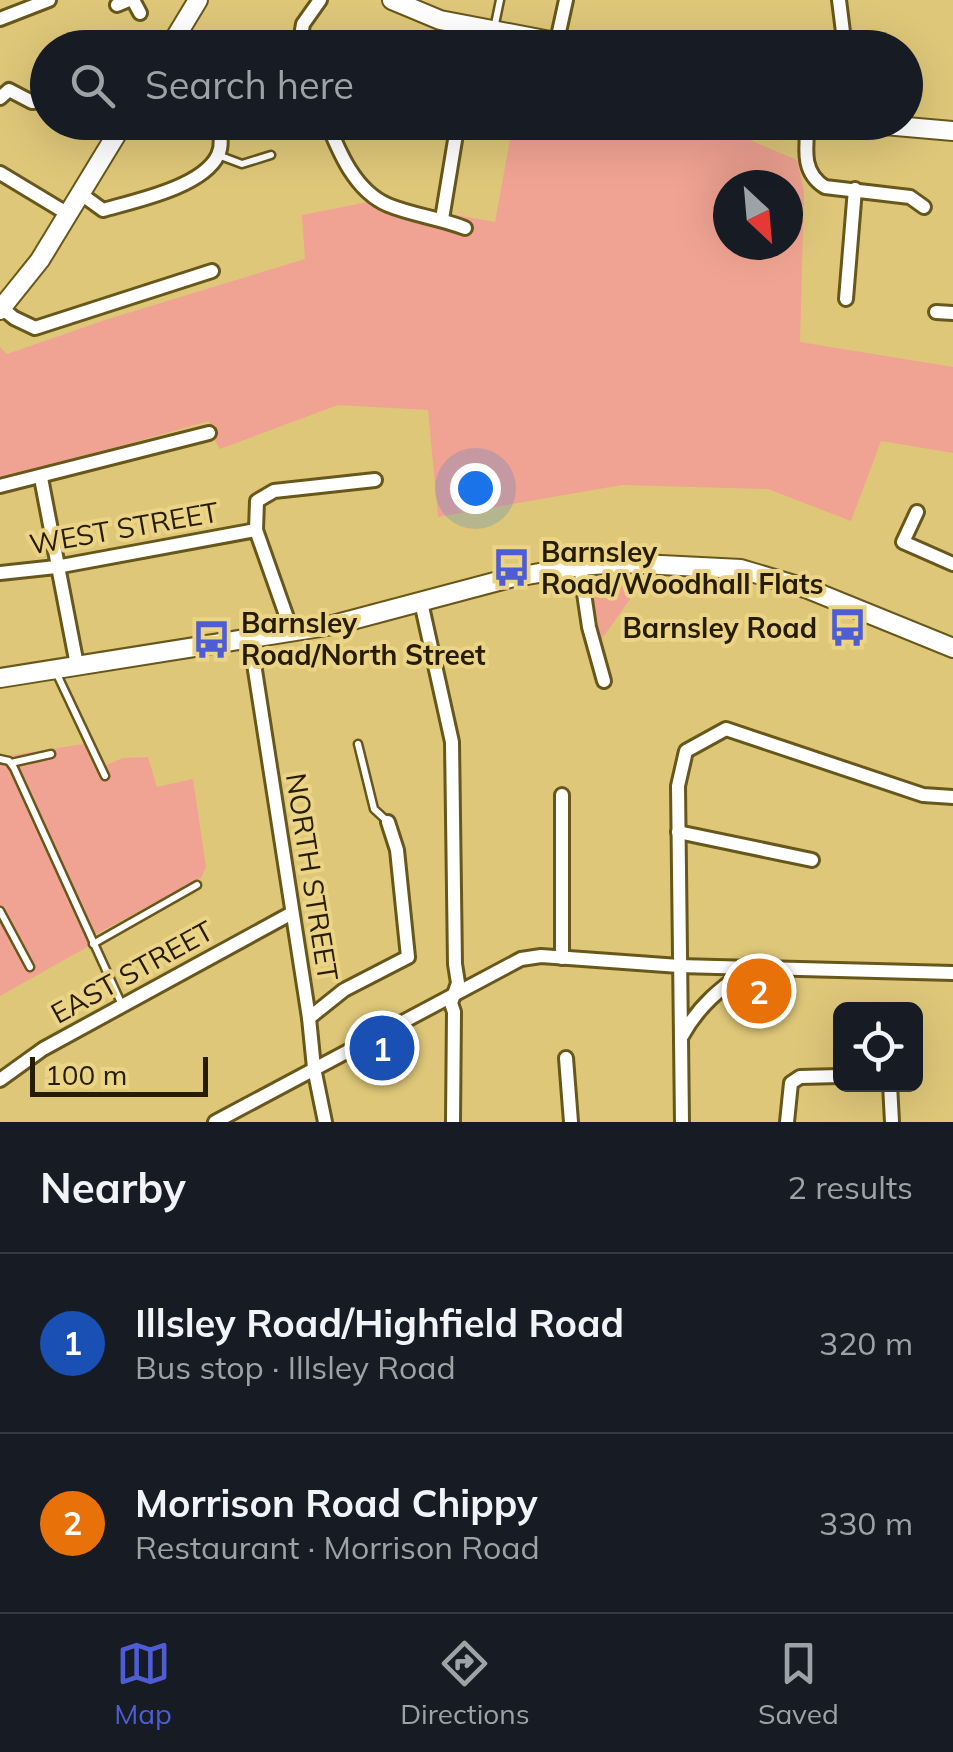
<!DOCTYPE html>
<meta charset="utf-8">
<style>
body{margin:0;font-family:Mulish,sans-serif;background:#242831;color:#f1f3f6}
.controls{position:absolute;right:30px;bottom:30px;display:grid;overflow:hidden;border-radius:15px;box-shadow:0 10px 40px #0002}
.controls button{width:90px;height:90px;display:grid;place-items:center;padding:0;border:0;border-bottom:2px solid #363941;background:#171b24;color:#f1f3f6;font:50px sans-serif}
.compass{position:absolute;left:713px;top:170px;width:90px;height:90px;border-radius:50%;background:#171b24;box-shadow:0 10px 40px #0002;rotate:154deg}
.scale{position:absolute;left:30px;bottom:25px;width:178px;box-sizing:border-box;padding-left:10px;border:5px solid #261d00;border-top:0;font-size:28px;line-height:35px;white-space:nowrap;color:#261d00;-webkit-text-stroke:8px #ebd486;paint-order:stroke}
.you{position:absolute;left:475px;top:488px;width:35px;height:35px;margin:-25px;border:8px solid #fff;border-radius:50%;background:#1a73e8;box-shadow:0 0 0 15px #1a73e833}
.badge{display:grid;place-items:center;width:65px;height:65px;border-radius:50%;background:#4e5dd3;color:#fff;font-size:32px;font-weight:700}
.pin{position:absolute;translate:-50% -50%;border:5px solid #fff;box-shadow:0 2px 10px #0006}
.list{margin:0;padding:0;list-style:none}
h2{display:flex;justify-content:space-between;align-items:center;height:130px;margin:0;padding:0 40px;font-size:42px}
h2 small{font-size:32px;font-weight:400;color:#9ea1a6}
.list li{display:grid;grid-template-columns:65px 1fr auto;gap:30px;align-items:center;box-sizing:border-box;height:180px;padding:0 40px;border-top:2px solid #363941}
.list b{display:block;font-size:38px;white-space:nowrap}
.list p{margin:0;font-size:32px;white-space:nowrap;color:#9ea1a6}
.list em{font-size:32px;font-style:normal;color:#9ea1a6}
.icon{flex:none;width:55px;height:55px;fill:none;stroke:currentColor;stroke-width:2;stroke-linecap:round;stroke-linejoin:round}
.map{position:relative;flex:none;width:953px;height:1122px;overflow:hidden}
.search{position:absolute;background:#171b24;box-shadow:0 10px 40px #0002;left:30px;right:30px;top:30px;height:110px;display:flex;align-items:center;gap:25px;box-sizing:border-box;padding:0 35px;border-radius:55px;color:#9ea1a6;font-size:38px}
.sheet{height:490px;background:#171b24}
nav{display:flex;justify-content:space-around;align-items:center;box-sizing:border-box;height:140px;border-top:2px solid #363941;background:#171b24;font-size:28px;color:#9ea1a6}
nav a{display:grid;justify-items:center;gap:5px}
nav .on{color:#4e5dd3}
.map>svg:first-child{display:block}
.green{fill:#f0a392;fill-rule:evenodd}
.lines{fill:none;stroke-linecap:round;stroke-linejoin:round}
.lane-casing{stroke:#68571a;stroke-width:11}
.street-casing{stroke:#68571a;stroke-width:18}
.secondary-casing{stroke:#68571a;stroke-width:22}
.lane{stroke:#fff;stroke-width:6}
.street{stroke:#fff;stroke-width:12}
.secondary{stroke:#fff;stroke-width:18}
.labels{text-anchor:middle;stroke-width:8;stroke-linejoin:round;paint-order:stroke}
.street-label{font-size:28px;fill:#261d00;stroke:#ebd486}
.poi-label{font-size:28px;font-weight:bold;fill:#261d00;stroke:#ebd486;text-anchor:start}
</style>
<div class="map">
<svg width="953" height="1122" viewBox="0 0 953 1122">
<rect width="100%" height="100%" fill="#dec779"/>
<!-- green -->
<g class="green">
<path d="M513 123H686L726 130 797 160 804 191 800 342 953 367V453L881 441 851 521 768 489 622 485 438 517 428 410 338 405 220 449 209 431V421L0 480V347L7 354 108 319 305 259 302 215 368 202 387 211 449 221 451 214 495 222ZM728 185H788V245H728Z"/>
<polygon points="650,571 601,640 590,585 592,579 607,573"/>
<polygon points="90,743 104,766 123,758 148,757 157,787 193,779 206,867 201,878 93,936 96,942 0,996 0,757"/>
</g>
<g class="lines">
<defs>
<g id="lane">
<polyline points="494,29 500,0"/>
<polyline points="218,155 242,164 271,155"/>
<polyline points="55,670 105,776"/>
<polyline points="358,744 374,809 387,821"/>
<polyline points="0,759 9,761 14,768 122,1005"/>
<polyline points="11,763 51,754"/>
<polyline points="0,911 30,967"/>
<polyline points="93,944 197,885"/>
</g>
<g id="street">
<polyline points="133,0 140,13"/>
<polyline points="839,0 845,48"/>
<polyline points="117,5 129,0"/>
<polyline points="0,19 49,0"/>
<polyline points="179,32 194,48"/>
<polyline points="557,41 566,0"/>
<polyline points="299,48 303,24 320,0"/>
<polyline points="470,48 474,27"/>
<polyline points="0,98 9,90 32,102 48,100"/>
<path d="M327 122C339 152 355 191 388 205 412 215 440 218 465 228"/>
<path d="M808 122C806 148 801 172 825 187L910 197 924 207"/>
<polyline points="0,173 68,214"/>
<path d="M81 194 103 210C135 201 203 187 218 155 223 145 220 133 218 122"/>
<polyline points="442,219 458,122"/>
<polyline points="846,299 855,189"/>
<polyline points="2,308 14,318 35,328 212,271"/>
<polyline points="936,312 953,313"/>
<polyline points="41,478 77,665"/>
<polyline points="0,486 209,433"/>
<polyline points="917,512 903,542 953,564"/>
<polyline points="580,566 589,627 604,681"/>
<polyline points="0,573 56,567 256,530"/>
<polyline points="421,602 452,742 455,964 458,983 451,1003 454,1012 453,1122"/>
<polyline points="292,632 256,530 257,501 274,491 375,480"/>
<polyline points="250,638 309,1018 314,1068 325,1122"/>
<polyline points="678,832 812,860"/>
<polyline points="562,958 562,795"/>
<polyline points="309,1018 344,990 408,957 397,850 388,822"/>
<path d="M682 1036C699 1005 721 988 749 968"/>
<polyline points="566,1058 571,1122"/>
<polyline points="0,1080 43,1049 292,913"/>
<polyline points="890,1084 892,1122"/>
<polyline points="215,1122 521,959 541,956 679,966 953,973"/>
<polyline points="682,1122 678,786 686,751 726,729 923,795 953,797"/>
<polyline points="787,1122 791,1083 800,1077 840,1076"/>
</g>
<g id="secondary">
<polyline points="392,0 440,20 587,48"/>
<polyline points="169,48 198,0"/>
<polyline points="850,122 953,131"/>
<polyline points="0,310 40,260 124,122"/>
<polyline points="0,678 333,625 510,578 580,566 621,563 741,569 808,589 953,648"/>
</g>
</defs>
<!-- lane casing -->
<use href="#lane" class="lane-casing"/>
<!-- street casing -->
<use href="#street" class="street-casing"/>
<!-- secondary casing -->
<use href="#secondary" class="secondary-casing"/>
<!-- lane -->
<use href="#lane" class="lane"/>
<!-- street -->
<use href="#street" class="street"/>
<!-- secondary -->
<use href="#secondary" class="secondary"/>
</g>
<!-- icons -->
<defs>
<symbol id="bus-bare" viewBox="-9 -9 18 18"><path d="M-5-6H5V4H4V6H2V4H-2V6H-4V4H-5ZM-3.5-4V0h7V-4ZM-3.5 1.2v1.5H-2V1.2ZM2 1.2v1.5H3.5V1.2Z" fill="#4e5dd3" stroke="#ebd486" stroke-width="2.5" paint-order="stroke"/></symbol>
</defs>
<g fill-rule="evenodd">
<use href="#bus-bare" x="484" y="540" width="55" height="55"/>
<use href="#bus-bare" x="820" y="600" width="55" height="55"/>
<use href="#bus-bare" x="184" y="612" width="55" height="55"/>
</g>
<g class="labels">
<!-- street labels -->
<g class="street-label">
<text transform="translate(124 528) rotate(-10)" y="10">WEST STREET</text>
<text transform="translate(312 877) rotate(81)" y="10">NORTH STREET</text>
<text transform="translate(132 972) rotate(-29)" y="10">EAST STREET</text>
</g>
<!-- poi labels -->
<g class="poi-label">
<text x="541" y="562">Barnsley<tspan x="541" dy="32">Road/Woodhall Flats</tspan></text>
<text x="241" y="633">Barnsley<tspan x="241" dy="32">Road/North Street</tspan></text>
<text x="817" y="638" text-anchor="end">Barnsley Road</text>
</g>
</g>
</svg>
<div class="controls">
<button><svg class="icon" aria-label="locate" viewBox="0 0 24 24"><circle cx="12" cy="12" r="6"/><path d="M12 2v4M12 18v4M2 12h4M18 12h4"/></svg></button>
</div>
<svg class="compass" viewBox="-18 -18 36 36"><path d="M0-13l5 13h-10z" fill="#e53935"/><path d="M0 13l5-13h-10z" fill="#9ea1a6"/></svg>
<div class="scale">100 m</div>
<div class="you"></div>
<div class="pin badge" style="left:382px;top:1048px;background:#1a4fb4">1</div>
<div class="pin badge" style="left:759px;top:991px;background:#e8710a">2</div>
<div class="search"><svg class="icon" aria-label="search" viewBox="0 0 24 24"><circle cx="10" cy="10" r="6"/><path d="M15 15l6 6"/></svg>Search here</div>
</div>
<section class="sheet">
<h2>Nearby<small>2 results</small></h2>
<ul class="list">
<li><span class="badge" style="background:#1a4fb4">1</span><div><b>Illsley Road/Highfield Road</b><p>Bus stop · Illsley Road</p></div><em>320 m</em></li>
<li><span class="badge" style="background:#e8710a">2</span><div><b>Morrison Road Chippy</b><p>Restaurant · Morrison Road</p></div><em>330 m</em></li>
</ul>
</section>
<nav>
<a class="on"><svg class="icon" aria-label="map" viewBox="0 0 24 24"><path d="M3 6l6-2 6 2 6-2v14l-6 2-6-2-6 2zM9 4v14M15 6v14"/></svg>Map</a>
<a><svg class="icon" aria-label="directions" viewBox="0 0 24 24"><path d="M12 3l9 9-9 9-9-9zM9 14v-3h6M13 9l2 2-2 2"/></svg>Directions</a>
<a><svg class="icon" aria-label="saved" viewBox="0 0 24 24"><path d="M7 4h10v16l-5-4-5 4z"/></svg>Saved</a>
</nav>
